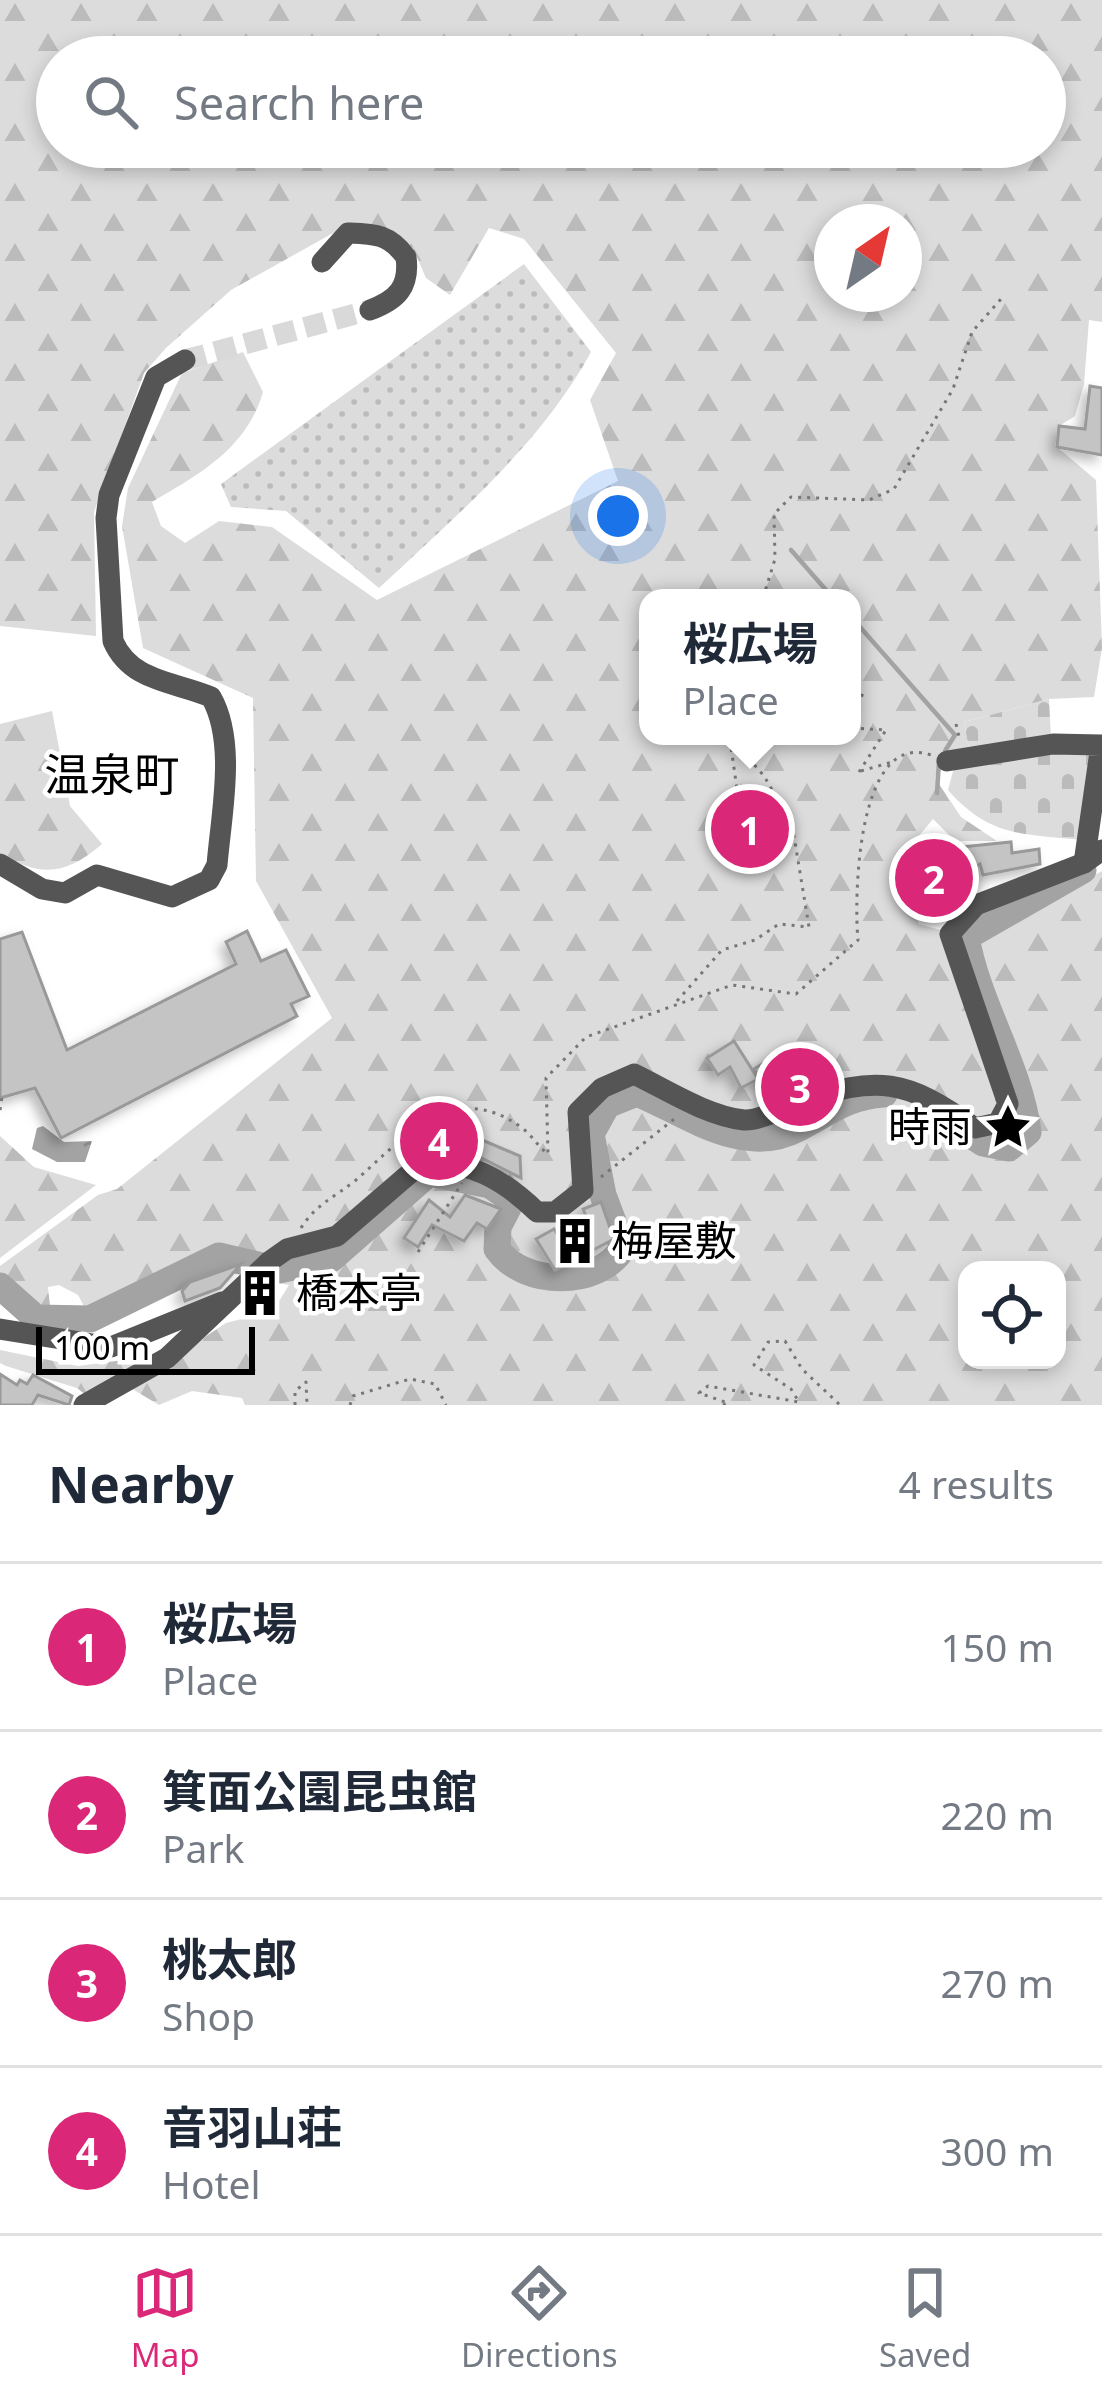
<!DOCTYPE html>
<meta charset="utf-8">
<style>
body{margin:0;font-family:"Noto Sans","Noto Sans JP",sans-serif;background:#f2f2f3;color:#1f2937}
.controls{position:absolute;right:36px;bottom:36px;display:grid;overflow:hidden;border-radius:24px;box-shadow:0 6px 18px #0003}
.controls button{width:108px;height:108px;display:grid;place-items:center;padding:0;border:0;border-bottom:3px solid #e0e1e3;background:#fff;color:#1f2937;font:60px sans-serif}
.compass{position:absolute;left:814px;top:204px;width:108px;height:108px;border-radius:50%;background:#fff;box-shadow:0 6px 18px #0003;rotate:34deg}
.scale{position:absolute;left:36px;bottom:30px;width:219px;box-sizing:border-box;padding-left:12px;border:6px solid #000;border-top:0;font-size:33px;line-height:42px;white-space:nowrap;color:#000;-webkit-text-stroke:9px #fff;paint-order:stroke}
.you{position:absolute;left:618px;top:516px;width:42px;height:42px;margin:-30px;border:9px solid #fff;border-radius:50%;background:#1a73e8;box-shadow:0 0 0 18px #1a73e833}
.badge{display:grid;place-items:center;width:78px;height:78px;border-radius:50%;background:#db2777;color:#fff;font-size:39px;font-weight:700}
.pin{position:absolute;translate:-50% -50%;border:6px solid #fff;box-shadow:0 3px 12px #0006}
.popup{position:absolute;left:639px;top:589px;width:222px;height:156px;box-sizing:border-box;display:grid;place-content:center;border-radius:24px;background:#fff;filter:drop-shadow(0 3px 9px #0005);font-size:39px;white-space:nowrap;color:#747a83}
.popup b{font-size:45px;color:#1f2937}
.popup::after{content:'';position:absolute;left:50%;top:100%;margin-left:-24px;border:24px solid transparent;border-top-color:#fff}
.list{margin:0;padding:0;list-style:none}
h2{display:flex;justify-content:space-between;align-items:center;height:156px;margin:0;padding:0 48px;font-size:51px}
h2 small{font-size:39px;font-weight:400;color:#747a83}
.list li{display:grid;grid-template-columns:78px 1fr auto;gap:36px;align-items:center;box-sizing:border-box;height:168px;padding:0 48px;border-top:3px solid #e0e1e3}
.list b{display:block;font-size:45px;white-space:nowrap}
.list p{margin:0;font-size:39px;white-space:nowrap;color:#747a83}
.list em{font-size:39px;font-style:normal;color:#747a83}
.icon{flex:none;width:66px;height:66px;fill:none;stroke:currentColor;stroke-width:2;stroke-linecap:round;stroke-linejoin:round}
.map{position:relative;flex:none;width:1102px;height:1405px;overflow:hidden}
.search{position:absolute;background:#fff;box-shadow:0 6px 18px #0003;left:36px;right:36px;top:36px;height:132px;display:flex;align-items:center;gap:30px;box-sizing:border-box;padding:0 42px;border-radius:66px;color:#747a83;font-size:45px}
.sheet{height:828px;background:#fff}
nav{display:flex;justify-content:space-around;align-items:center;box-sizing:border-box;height:168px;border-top:3px solid #e0e1e3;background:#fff;font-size:33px;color:#747a83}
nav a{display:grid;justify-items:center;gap:6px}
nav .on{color:#db2777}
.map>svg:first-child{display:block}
.grass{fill:url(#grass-dots)}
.forest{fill:url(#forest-firs);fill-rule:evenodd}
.cemetery{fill:url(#cemetery-stones)}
.water{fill:url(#water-ripples)}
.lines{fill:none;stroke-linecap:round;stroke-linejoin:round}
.stream{stroke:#a3a3a3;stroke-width:4.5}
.river{stroke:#a3a3a3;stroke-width:27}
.building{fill:#c4c4c4;stroke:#999;stroke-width:3;filter:url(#shadow)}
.minor-tunnel{stroke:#d9d9d9;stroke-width:21;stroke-dasharray:21 10;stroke-linecap:butt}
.path{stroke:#777;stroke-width:3;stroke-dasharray:3 6;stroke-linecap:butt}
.minor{stroke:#555;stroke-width:21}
.labels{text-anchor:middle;stroke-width:9;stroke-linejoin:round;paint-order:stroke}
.poi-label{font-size:42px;fill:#000;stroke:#fff;text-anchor:start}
.neighbourhood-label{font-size:45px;fill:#000;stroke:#fff}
</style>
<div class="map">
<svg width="1102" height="1405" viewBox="0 0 1102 1405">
<defs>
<pattern id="grass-dots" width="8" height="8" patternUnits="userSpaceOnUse" patternTransform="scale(3)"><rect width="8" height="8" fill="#dcdcdc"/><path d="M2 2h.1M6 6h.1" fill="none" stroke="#bbb" stroke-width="1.8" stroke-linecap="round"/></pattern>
<pattern id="forest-firs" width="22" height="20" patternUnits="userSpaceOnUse" patternTransform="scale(3)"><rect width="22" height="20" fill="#dcdcdc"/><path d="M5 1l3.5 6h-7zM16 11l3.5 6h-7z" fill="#bbb"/></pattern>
<pattern id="cemetery-stones" width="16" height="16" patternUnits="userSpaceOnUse" patternTransform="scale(3)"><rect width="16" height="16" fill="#dcdcdc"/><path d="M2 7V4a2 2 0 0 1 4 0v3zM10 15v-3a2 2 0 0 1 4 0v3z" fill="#bbb"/></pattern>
<pattern id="water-ripples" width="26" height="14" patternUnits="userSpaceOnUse" patternTransform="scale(3)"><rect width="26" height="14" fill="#a3a3a3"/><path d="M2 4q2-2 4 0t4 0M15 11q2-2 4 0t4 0" fill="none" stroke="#8b8b8b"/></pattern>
<filter id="shadow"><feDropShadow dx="-6" dy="6" stdDeviation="6" flood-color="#0004"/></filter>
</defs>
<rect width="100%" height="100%" fill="#fff"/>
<!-- grass -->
<path class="grass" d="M524 264 591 352C540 445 456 516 379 588L286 511 231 507 221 484Z"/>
<!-- forest -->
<g class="forest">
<path d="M0 0H1102V322L1089 320 1084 384 1075 416 1059 426 1057 447 1096 480 1102 648 1094 697 1049 699 964 722 970 755 948 762 935 778 961 817 997 841H955L933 819 898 861 899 880 919 924 972 939 1102 871V1405H245L242 1398 192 1391 159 1405 129 1387 226 1323 273 1311 289 1285 258 1279V1258L217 1250 89 1316 78 1295 59 1285 48 1287 51 1315 36 1314 0 1279V1266L98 1195 117 1189 332 1018 256 881 253 698 143 648 122 526 128 488 182 373 243 352 263 392C247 448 200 474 152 502L161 526 185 543 219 521 272 527 377 600 618 481 590 400 616 353 524 239 489 228 450 295 426 278 413 248 382 229 344 227 231 290 166 348 144 373 94 512 96 636 0 626ZM57 57H1045V147H57ZM832 222H904V294H832ZM648 598H852V736H648ZM967 1270H1057V1360H967Z"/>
<path d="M52 711 70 806 102 844C66 875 41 878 0 853V724Z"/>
<polygon points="0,1136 34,1167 96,1185 0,1258"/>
<polygon points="0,1350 78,1366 153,1356 87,1396 77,1388 6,1366 0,1363"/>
</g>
<!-- cemetery -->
<g class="cemetery">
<polygon points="1049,699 1051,738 970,755 964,722"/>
<path d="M1091 750 1082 840C1023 834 989 837 948 790L955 764Z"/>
</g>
<!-- water -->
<polygon class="water" points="43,1126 64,1142 92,1141 85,1162 57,1162 32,1149 37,1128"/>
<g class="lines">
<!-- stream -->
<g class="stream">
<polyline points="791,550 833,598"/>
<polyline points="852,618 955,735 945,751"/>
<polyline points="937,793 939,761"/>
</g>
<!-- river -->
<g class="river">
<path d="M946 1119 983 1143 1009 1148 1028 1132C1019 1064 978 1005 966 937L1083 870"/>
<path d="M0 1286 36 1318 90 1319 219 1256 279 1270 331 1259 429 1173 490 1185 512 1200 498 1227 497 1249C524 1287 598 1288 623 1248L603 1195 591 1134 607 1105 637 1093C687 1114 743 1157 797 1129 828 1113 848 1096 884 1094"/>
</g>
</g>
<!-- building -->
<g class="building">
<polygon points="1090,386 1102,388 1102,455 1057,447 1059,426 1085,429"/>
<polygon points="945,839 952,848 1011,842 1012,853 1039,849 1040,864 983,875 980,864 956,877 967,893 952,910 924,919 908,895 916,890 907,876 914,872 908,864"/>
<polygon points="247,931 261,961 286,950 309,996 291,1004 297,1016 61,1138 35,1088 0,1098 0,939 22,932 67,1050 236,964 226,942"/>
<polygon points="734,1041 758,1079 741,1088 730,1067 718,1075 707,1058"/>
<polygon points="768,1060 776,1074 793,1067 800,1083 809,1083 790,1090 788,1085 770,1096 754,1069"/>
<polygon points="426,1129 453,1130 452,1149 425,1147"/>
<polygon points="482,1140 520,1156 521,1178 476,1155"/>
<polygon points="465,1195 501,1209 487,1229 477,1223 464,1241 432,1225 418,1247 404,1238 429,1200 450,1217"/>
<polygon points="601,1202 614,1239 555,1270 536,1239 554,1229 559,1237 588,1221 583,1209"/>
<polygon points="241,1264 220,1288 185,1301 182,1291 190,1282"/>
<polygon points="0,1374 17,1385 20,1380 27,1384 33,1375 72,1396 69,1405 38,1395 32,1405 0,1405"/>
</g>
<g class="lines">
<!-- minor-tunnel -->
<polyline class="minor-tunnel" points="185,360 370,310"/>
<!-- path -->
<g class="path">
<polyline points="763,598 775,559 774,514 791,497 869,500 894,489 953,389 972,332 1001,299"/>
<polyline points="852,692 864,696 852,702"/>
<polyline points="956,724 960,741"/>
<polyline points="852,728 886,730 859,772"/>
<polyline points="730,740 742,824 748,832"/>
<polyline points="861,771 892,762"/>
<polyline points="677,1001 722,950 755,940 779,924 809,927 792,824 764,776 729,736"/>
<polyline points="0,1110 2,1097"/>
<polyline points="601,1177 678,1116"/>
<path d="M301 1228C316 1204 335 1197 356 1180 404 1138 453 1077 522 1128 532 1135 537 1146 548 1154L546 1078 586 1037 732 985 796 994 858 940C854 901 856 729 931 755"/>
<polyline points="418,1252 462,1183"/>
<polyline points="295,1405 295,1391 306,1382 307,1405"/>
<polyline points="350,1405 353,1396 410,1379 435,1384 446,1405"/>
<polyline points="723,1405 728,1403 699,1393 708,1386 799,1402 791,1389 754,1365 768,1342 785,1341 802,1369 840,1405"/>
</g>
<!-- minor -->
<g class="minor">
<path d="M322 262 348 233C375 234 389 234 406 257 410 287 397 300 370 310"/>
<polyline points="947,761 1053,744 1101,745 1084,863"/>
<path d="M0 864 42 889 65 893 97 875 172 897 209 880 217 865C221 815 237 742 211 697 173 681 131 682 113 641L106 518 109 495 156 377 185 360"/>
<polyline points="0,1329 111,1347 222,1302"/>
<path d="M84 1405 167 1358 270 1261 287 1249 337 1236 423 1162C470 1161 503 1179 537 1212H555L583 1190 578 1112 602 1088 634 1074C667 1090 707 1116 744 1120 760 1121 782 1108 797 1103 878 1074 906 1079 975 1128L998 1123 1008 1104 950 934 976 905 1084 863 1102 850"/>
</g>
</g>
<!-- icons -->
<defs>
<symbol id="sight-bare" viewBox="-9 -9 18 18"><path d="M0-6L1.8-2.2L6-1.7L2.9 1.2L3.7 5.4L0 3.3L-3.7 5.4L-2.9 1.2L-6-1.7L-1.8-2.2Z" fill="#000" stroke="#fff" stroke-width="2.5" paint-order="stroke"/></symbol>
<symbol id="building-bare" viewBox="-9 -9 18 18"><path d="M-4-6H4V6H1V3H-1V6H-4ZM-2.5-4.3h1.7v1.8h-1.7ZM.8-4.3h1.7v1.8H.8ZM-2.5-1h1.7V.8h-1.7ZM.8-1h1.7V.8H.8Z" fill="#000" stroke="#fff" stroke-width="2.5" paint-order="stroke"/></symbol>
</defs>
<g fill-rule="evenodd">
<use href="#sight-bare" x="975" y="1094" width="66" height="66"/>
<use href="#building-bare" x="542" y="1208" width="66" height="66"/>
<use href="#building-bare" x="227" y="1260" width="66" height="66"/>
</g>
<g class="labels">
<!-- poi labels -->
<g class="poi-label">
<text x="972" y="1142" text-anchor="end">時雨</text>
<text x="611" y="1256">梅屋敷</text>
<text x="296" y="1308">橋本亭</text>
</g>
<!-- neighbourhood labels -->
<g class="neighbourhood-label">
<text x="112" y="791">温泉町</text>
</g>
</g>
</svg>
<div class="controls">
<button><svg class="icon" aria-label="locate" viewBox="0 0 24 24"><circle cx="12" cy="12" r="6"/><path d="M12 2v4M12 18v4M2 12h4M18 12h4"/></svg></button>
</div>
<svg class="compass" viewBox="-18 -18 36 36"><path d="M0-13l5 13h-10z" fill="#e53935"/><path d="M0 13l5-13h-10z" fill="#747a83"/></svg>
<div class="scale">100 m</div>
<div class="you"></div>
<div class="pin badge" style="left:750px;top:829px">1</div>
<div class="popup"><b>桜広場</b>Place</div>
<div class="pin badge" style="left:934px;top:878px">2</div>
<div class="pin badge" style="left:800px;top:1087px">3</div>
<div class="pin badge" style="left:439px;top:1141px">4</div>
<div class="search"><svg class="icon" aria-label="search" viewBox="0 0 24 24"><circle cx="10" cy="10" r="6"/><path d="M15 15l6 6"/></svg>Search here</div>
</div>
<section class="sheet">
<h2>Nearby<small>4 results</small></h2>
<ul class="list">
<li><span class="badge">1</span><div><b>桜広場</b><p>Place</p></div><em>150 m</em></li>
<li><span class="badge">2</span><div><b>箕面公園昆虫館</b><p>Park</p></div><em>220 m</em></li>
<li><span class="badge">3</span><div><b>桃太郎</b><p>Shop</p></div><em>270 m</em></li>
<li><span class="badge">4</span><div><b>音羽山荘</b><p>Hotel</p></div><em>300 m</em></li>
</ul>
</section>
<nav>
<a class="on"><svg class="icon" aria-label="map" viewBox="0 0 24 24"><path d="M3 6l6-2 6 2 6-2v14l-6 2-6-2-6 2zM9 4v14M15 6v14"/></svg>Map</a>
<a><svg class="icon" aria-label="directions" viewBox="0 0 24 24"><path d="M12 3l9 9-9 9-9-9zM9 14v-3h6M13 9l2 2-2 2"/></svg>Directions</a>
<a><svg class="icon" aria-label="saved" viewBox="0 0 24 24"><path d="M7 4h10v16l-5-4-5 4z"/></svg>Saved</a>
</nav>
